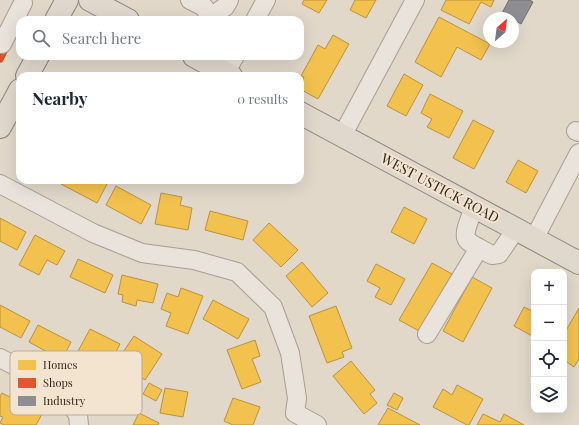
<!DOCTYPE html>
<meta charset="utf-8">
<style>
body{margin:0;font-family:"Playfair Display",serif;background:#f2f2f3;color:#1f2937}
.controls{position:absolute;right:12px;bottom:12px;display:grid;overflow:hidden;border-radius:8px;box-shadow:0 4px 16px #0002}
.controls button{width:36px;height:36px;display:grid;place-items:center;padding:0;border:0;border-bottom:1px solid #e0e1e3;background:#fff;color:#1f2937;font:20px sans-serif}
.compass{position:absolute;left:483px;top:12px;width:36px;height:36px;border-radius:50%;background:#fff;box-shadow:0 4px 16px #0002;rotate:28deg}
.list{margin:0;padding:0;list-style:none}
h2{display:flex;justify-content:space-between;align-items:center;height:52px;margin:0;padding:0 16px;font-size:17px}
h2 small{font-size:13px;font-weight:400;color:#747a83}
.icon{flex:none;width:22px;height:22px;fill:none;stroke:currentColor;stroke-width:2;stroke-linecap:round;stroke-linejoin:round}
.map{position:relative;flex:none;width:579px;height:425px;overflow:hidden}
.search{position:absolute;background:#fff;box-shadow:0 4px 16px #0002;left:16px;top:16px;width:288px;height:44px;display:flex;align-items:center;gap:10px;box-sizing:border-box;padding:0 14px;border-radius:12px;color:#747a83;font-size:15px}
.panel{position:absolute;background:#fff;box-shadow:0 4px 16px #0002;left:16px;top:72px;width:288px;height:112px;border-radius:12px}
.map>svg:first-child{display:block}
.homes{fill:#f2c14e;stroke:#b9923f}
.shops{fill:#e4572e;stroke:#af4829}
.industry{fill:#8d8d92;stroke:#726e6f}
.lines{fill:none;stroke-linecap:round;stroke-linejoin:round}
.minor-casing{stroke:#a69d94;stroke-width:20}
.major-casing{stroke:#8b837a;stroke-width:24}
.minor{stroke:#e9e3db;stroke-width:18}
.major{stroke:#e0d8cd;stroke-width:22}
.labels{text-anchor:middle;stroke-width:4;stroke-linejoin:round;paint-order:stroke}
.street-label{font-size:14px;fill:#33251c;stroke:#f3e4cf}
.key{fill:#f3e4cf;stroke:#b9ab99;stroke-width:1}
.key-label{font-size:11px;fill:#33251c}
</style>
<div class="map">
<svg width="579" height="425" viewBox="0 0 579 425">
<rect width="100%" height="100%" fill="#e1d8ca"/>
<!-- homes -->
<g class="homes">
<polygon points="304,0 327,0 319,13 302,4"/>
<polygon points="355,0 376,0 366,18 350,10"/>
<polygon points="446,0 494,0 491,7 481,2 469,24 441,10"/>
<polygon points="439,17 490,44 481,60 457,47 441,77 415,62"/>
<polygon points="333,35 349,44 318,99 300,89 300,85 304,77 301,76 318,45 325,49"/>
<polygon points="404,74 423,85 406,116 387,106"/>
<polygon points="430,94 463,111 449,138 427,127 432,119 421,113"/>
<polygon points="473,120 494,131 474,169 453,158"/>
<polygon points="518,160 538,171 526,193 506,182"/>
<polygon points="63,180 99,180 107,184 97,203 61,184"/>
<polygon points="116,186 151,205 141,224 106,205"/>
<polygon points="161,193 182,197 180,205 192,208 188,230 155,224"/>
<polygon points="404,207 427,219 414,244 391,232"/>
<polygon points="210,211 248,221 243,240 205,230"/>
<polygon points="0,218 26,232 17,250 0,241"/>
<polygon points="269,223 298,250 281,267 253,240"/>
<polygon points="35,235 65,251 57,265 47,260 39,275 19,265"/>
<polygon points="78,259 113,275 105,293 70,277"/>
<polygon points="302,262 328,293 312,307 286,276"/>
<polygon points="432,263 452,274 419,331 399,320"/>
<polygon points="376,264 405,279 391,305 375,297 380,288 367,281"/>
<polygon points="122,275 158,284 153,303 137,300 136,306 122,302 123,295 118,294"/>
<polygon points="472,277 492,288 463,342 443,331"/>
<polygon points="181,288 203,296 188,334 166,326 171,313 161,309 167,293 178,297"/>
<polygon points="213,300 249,319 238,339 203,319"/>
<polygon points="0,305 30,321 21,338 0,327"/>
<polygon points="336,306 352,348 342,352 344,357 327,363 309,316"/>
<polygon points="524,307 534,312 534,337 514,326"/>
<polygon points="579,308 579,359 574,367 564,360 564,334"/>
<polygon points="38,325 71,342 62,360 29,342"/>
<polygon points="90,329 120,344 112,359 101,353 96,363 77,353"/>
<polygon points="134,336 162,354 145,380 117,361"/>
<polygon points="255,340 260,356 252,359 261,382 242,389 227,350"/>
<polygon points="351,361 375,390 370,394 377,403 364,414 333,376"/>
<polygon points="149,383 162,390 156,401 143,394"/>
<polygon points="457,385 483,399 469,425 467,425 433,407 443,389 452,395"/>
<polygon points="165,388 188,392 183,417 160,413"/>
<polygon points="2,393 42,414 36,425 4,425 0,423 3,417 0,416 0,396"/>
<polygon points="394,393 403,398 397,410 387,405"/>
<polygon points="233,398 260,407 253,425 233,425 224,421"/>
<polygon points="388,408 420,425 378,425"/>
<polygon points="139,413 159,423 158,425 133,425"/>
<polygon points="483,414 500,422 504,414 524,425 477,425"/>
</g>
<!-- shops -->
<polygon class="shops" points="0,43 9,48 2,62 0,62"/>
<!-- industry -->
<polygon class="industry" points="509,0 530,0 533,2 521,24 513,19 513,18 510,18 502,13"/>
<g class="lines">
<defs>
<g id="minor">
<polyline points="190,0 204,7 210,17 208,20"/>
<polyline points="210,17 225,7 229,0"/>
<polyline points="255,20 266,0"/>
<polyline points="2,44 23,3"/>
<polyline points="225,73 235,56"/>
<polyline points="576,131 579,132"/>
<polyline points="342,136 415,0"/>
<polyline points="0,184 93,233 142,253 194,260 237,272 273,307 290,353 297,398 295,413 317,425"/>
<path d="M474 207C472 215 461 235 468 241 471 244 476 246 479 248"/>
<polyline points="534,239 579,153"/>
<polyline points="427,334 479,248 492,255 499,254 516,229"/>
<polyline points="0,358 52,385 67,400 78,415 79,425"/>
</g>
<g id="major">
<polyline points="90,0 128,20"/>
<polyline points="56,20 67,0"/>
<polyline points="194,56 231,76"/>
<polyline points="27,76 38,56"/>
<polyline points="300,113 579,263"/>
<polyline points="0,127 20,90"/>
</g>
</defs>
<!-- minor casing -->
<use href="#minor" class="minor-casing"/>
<!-- major casing -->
<use href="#major" class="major-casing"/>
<!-- minor -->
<use href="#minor" class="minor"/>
<!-- major -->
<use href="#major" class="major"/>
</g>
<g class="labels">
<!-- street labels -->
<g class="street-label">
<text transform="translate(440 188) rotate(28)" y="5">WEST USTICK ROAD</text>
</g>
</g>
<!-- legend -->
<rect x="10" y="351" width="132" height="64" rx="6" class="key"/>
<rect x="18" y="360" width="18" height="10" fill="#f2c14e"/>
<rect x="18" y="378" width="18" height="10" fill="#e4572e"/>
<rect x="18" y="396" width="18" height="10" fill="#8d8d92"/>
<g class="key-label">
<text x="43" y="369">Homes</text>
<text x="43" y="387">Shops</text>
<text x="43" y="405">Industry</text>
</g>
</svg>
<div class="controls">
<button>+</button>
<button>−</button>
<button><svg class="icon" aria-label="locate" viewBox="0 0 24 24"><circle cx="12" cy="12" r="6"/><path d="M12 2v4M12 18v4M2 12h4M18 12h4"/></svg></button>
<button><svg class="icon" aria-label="layers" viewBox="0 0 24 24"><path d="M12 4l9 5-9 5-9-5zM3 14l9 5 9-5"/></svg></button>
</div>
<svg class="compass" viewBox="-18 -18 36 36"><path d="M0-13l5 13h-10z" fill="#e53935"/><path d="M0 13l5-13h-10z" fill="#747a83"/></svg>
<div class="search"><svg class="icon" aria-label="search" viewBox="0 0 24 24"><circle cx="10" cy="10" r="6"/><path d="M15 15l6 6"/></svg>Search here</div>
<section class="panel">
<h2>Nearby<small>0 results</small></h2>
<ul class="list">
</ul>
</section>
</div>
